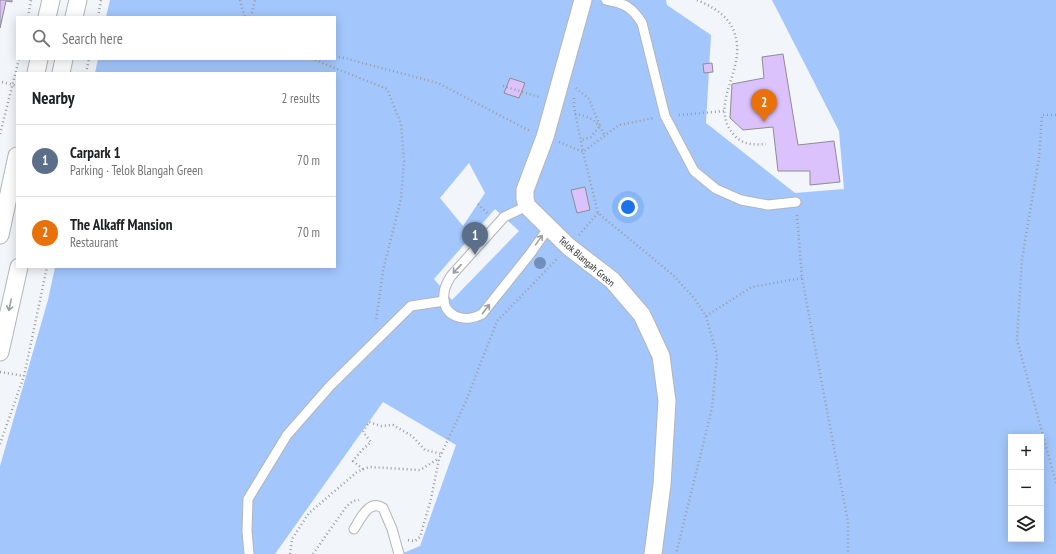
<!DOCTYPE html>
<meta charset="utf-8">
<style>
body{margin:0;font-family:"PT Sans Narrow",sans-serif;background:#f2f2f2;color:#202124}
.controls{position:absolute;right:12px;bottom:12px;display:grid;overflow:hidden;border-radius:0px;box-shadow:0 2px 10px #0003}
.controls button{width:36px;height:36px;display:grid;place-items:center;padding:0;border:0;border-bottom:1px solid #e0e0e0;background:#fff;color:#202124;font:20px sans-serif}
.you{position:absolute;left:628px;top:207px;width:14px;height:14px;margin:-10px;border:3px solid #fff;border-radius:50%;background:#1a73e8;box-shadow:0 0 0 6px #1a73e833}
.badge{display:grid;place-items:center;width:26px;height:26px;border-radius:50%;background:#d93025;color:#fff;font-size:13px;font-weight:700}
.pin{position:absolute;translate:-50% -33px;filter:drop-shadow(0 1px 2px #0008)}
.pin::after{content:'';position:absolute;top:21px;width:14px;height:12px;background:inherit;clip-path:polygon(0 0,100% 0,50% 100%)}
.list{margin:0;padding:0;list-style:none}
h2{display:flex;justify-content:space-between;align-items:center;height:52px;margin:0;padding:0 16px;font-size:17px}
h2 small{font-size:13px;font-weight:400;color:#757577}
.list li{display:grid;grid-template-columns:26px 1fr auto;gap:12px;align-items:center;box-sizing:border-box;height:72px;padding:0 16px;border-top:1px solid #e0e0e0}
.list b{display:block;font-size:15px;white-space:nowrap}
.list p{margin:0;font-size:13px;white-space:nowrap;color:#757577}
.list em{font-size:13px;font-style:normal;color:#757577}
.icon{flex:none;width:22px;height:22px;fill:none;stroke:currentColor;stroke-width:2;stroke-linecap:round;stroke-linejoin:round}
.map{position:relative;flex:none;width:1056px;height:554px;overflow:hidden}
.search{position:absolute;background:#fff;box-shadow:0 2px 10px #0003;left:16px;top:16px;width:320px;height:44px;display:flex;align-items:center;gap:10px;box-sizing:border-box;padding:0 14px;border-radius:0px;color:#757577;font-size:15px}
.panel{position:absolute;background:#fff;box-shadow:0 2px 10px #0003;left:16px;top:72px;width:320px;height:196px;border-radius:0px}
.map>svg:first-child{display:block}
.forest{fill:#a3c7fc;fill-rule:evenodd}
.building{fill:#dcc2fd;stroke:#8e8c90}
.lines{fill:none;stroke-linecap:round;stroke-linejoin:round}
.service-casing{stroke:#b2b5b9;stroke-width:11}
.minor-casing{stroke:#b2b5b9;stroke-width:19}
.path{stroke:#9b9da0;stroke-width:2.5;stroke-dasharray:1 3;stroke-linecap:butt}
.service{stroke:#fff;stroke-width:9}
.minor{stroke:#fff;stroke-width:17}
.tree{fill:#7090bb}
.oneway{stroke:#9d9e9f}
.labels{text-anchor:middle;stroke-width:4;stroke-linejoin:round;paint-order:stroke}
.street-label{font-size:10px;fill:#262729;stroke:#fff}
</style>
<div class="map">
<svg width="1056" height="554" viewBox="0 0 1056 554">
<rect width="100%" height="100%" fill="#f2f5f9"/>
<!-- forest -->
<path class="forest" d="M110 0H666L667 5 711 35 706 123 795 193 844 189 839 131 772 0H1056V554H401L420 546 456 445 383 402 275 554H0V466L48 300 55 267H335V73H95L98 59H335V17H106ZM469 163 485 193 463 226 440 198ZM495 209 519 231 452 300 434 279ZM1011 437H1041V539H1011Z"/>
<!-- building -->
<g class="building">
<polygon points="0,0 12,0 12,2 6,1 0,28"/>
<polygon points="783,54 798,145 834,141 840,182 810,185 810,171 778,171 773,127 743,130 730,118 732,84 764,78 762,57"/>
<polygon points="712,63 713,72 704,73 703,64"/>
<polygon points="510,78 525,83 519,98 504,93"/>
<polygon points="585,187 590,210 577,213 571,190"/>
</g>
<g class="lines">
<defs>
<g id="service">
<path d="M606 0C624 3 632 7 642 23L665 116 694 171 716 189 741 200 768 205 796 202"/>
<path d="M527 206 504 217 451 276C448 281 444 287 444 294 441 316 464 324 482 314L530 254 549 227"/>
<path d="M354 529C361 518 369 499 383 508L392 529 399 554"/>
<polyline points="249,554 247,531 248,499 287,435 330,386 411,306 444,301"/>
</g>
<g id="minor">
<polyline points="583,0 545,137 525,190 525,199 527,206 569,247 612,280 642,315 661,356 667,401 662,485 653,554"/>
<polyline points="47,17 51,0"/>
<polyline points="74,17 78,0"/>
<polyline points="36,73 39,59"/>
<polyline points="61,73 64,59"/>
<polyline points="0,235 17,156"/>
<polyline points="0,352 19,267"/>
</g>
</defs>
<!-- service casing -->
<use href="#service" class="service-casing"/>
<!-- minor casing -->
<use href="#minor" class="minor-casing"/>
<!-- path -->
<g class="path">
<polyline points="240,0 245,17"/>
<path d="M697 0C718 9 735 20 737 45 740 76 709 109 735 136 743 145 755 145 766 144"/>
<polyline points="28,17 31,0"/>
<polyline points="98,17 101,0"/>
<polyline points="251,17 255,0"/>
<polyline points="335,58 340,57 438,83 530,131"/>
<polyline points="308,59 322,59"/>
<polyline points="315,60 387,89 401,124 404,161 401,199 383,270 376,322"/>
<polyline points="86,73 89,59"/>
<polyline points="2,82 17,86"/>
<polyline points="503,86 539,97"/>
<polyline points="576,88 589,99 600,126 591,137 581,140"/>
<polyline points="574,98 574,107 583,152 598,213 673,275 694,298 706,316 717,356 712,408 676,554"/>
<path d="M575 114C591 117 598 121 605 136"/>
<polyline points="679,115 724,111"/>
<polyline points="1056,115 1042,115 1039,158 1022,259 1017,340 1056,483"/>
<polyline points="0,134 19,59"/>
<polyline points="559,142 583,152 619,125 654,118"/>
<polyline points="478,204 489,215"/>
<polyline points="797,215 802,278 848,522 848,554"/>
<polyline points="579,235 598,213"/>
<polyline points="706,316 752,287 802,278"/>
<polyline points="0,372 24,376"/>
<polyline points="0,444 24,376 47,267"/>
<polyline points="363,469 353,461 362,450 371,442 363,432 369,422 381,426 393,425 412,436 425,450 442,454"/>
<polyline points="408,540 415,541 420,537 431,499 439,459 466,401 497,321 558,258"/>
<polyline points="290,554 292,539 309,513 357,472 369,467 420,470 438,459"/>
<polyline points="313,554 346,507 353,501 359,500"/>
</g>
<!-- service -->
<use href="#service" class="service"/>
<!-- minor -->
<use href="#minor" class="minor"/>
</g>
<!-- trees -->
<circle class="tree" cx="540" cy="263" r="6"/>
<!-- one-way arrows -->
<defs><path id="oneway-shaft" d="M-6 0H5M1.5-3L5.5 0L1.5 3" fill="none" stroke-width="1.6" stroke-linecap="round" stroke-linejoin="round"/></defs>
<g class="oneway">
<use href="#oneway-shaft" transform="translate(539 240) rotate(-55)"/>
<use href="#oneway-shaft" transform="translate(457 269) rotate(133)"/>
<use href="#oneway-shaft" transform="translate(10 305) rotate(102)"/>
<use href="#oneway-shaft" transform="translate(486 309) rotate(-52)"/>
</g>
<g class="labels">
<!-- street labels -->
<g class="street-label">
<text transform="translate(587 261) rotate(41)" y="4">Telok Blangah Green</text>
</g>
</g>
</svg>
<div class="controls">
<button>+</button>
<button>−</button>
<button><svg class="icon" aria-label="layers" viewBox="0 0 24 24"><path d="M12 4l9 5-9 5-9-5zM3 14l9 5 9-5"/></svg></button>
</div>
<div class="you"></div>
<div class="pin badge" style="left:475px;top:255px;background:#5c6f8a">1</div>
<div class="pin badge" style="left:764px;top:122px;background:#e8710a">2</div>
<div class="search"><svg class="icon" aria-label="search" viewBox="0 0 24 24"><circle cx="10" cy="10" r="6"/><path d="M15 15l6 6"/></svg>Search here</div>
<section class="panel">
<h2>Nearby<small>2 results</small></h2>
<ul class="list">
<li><span class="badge" style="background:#5c6f8a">1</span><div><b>Carpark 1</b><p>Parking · Telok Blangah Green</p></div><em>70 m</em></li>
<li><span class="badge" style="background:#e8710a">2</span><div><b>The Alkaff Mansion</b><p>Restaurant</p></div><em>70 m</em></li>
</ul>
</section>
</div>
